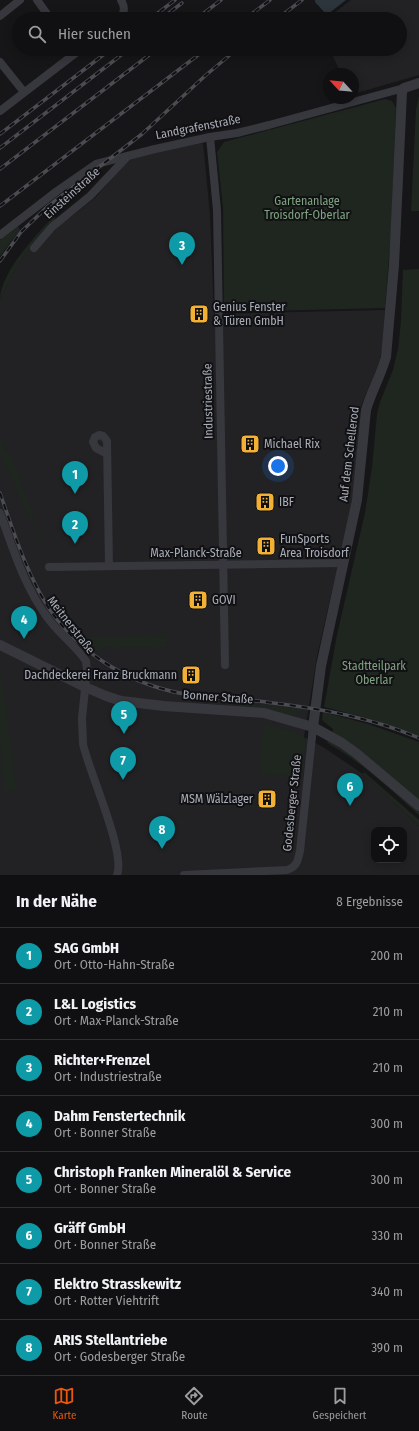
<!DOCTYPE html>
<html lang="de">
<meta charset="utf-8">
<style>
body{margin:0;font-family:"Fira Sans Condensed",sans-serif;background:#1e1e20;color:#f1f3f6}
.controls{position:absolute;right:12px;bottom:12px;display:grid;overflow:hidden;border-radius:8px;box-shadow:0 2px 10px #0003}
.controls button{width:36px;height:36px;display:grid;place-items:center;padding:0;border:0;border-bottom:1px solid #303032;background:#101012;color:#f1f3f6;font:20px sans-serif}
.compass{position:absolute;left:323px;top:68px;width:36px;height:36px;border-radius:50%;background:#101012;box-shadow:0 2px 10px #0003;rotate:296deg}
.you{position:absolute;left:278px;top:466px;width:14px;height:14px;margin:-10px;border:3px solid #fff;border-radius:50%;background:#1a73e8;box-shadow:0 0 0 6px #1a73e833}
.badge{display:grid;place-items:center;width:26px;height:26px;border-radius:50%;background:#ea580c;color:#fff;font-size:13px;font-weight:700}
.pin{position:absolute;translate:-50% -33px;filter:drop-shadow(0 1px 2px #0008)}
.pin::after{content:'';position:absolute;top:21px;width:14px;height:12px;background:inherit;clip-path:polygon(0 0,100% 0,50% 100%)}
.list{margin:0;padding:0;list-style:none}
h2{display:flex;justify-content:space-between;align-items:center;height:52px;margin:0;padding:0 16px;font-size:17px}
h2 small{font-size:13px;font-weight:400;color:#9c9d9f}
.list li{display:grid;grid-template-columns:26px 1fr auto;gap:12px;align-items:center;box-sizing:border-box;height:56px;padding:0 16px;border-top:1px solid #303032}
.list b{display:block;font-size:15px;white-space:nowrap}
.list p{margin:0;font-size:13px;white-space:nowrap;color:#9c9d9f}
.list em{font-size:13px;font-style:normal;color:#9c9d9f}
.icon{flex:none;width:22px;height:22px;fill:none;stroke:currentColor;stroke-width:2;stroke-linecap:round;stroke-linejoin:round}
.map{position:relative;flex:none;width:419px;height:875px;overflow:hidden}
.search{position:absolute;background:#101012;box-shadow:0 2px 10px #0003;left:12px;right:12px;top:12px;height:44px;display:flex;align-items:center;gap:10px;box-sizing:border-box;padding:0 14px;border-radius:22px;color:#9c9d9f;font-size:15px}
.sheet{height:500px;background:#101012}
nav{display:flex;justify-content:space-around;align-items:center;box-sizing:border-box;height:56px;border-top:1px solid #303032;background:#101012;font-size:11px;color:#9c9d9f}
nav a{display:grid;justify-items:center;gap:2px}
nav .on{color:#ea580c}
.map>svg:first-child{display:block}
.built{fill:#222225;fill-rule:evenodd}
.green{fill:#1e261f}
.water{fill:#2c353c}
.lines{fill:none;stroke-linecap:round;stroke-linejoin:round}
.minor{stroke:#37383d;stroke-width:8}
.tertiary{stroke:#37383d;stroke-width:10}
.rail-casing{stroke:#4a4c52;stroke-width:3.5}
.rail{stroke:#111113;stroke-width:2;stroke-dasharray:6;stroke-linecap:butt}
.labels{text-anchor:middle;stroke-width:4;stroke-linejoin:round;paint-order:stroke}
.street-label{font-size:12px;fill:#a8adb8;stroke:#111113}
.park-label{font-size:12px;fill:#7fa381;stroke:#111113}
.poi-label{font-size:12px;fill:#a8adb8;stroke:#111113;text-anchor:start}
</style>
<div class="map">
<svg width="419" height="875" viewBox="0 0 419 875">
<rect width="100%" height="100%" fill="#161618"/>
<!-- built -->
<g class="built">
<polygon points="351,0 419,0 419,75 353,94 353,74 341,74 330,49 400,49 400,19 326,19"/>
<path d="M203 143 210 214 214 314 385 310 382 348 380 360 361 406 354 489 346 531 317 656 304 737 323 747 363 774 419 826V875H0V300L10 278 27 251 47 228 71 217 96 197 127 160 158 151ZM374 830H404V860H374Z"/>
</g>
<!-- green -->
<g class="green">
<polygon points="419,96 419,211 411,211 416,110"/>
<polygon points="385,99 392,101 396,108 391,233 385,308 224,312 223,208 217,152 224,142"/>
<path d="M54 216 56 220C31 243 13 269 0 300 0 273 36 235 54 216Z"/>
<polygon points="18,226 20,230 0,256 0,240"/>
<polygon points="419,269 419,736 367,718 324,707 337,635 365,513 372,467 377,414 380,402 393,370 398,349 401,321 403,270"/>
<polygon points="0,439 6,452 10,453 45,546 44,547 0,454"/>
<polygon points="166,636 167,647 102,648 98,653 84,637"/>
<polygon points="0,667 17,791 4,790 0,742"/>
<polygon points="237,703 308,710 307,712 296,711 296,716 271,711 236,708"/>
<polygon points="323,712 368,724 419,742 419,801 350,743 333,732 333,729 322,720"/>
<path d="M263 725C274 727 302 730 305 742 306 748 302 770 301 777L260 774Z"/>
<path d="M328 741 351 754 419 811V815C390 789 363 763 329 744L327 742Z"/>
<polygon points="364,772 419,820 419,826 363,774"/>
</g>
<!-- water -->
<polygon class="water" points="315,0 346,0 328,14 326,14 315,2"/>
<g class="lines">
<!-- minor -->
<g class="minor">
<polyline points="37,0 50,18"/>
<polyline points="0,16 20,0"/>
<path d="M120 19C125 12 125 7 121 0"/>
<polyline points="0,62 24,92"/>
<polyline points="0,111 81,49"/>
<polyline points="210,137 217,210 225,665"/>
<polyline points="0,235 57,191 96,164 155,149 210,137 237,133 269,125 404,88"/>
<polyline points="34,248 52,227 90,196 126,158"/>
<polyline points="107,454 96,448 93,442 95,437 99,435 103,436 107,441 109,566"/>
<path d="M0 513C13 548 24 586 47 617 58 633 75 645 86 661L87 670 82 718 83 744C89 772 126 852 117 875"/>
<polyline points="49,567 343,563"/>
<path d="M184 875 287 870C297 867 298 860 300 851L313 727"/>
</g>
<!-- tertiary -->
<g class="tertiary">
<polyline points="0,645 85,687 106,696 121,701 164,706 264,713 313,727 342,743 356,753 419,806"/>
<path d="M313 727 321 666 357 500 366 410C371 392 381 375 386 357L394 265 402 92 404 88 419 83"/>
</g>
<defs>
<g id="rail">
<polyline points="150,19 175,0"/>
<polyline points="161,19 182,3"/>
<polyline points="196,19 221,0"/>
<polyline points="245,19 270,0"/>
<polyline points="277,19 302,0"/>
<polyline points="0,134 111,49"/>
<polyline points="0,148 129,49"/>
<polyline points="0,169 157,49"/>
<polyline points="0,206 206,49"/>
<polyline points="0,261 21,232 47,207 142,134 206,75 237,49"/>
<path d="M0 493C14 533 27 575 50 610 83 657 135 687 191 695 218 699 246 699 273 703 323 709 372 718 419 738"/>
</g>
</defs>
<!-- rail casing -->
<use href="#rail" class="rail-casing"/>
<!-- rail -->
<use href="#rail" class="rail"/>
</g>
<!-- icons -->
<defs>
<symbol id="building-square" viewBox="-11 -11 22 22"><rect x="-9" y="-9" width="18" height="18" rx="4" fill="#f2b134" stroke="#111113"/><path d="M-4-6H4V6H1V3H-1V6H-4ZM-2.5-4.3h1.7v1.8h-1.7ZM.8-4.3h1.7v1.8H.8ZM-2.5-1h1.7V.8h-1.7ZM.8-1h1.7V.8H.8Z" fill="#111"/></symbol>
</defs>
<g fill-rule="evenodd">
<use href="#building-square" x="188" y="303" width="22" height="22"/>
<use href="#building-square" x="239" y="433" width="22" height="22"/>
<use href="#building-square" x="254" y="491" width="22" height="22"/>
<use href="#building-square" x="255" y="535" width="22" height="22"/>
<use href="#building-square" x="187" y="589" width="22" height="22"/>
<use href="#building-square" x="180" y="664" width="22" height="22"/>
<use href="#building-square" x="256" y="788" width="22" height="22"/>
</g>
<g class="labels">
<!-- street labels -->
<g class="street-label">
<text transform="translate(198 127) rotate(-11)" y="4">Landgrafenstraße</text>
<text transform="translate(72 193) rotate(-42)" y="4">Einsteinstraße</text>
<text transform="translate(208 401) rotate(-91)" y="4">Industriestraße</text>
<text transform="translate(349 454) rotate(-83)" y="4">Auf dem Schellerod</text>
<text x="196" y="557">Max-Planck-Straße</text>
<text transform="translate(71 625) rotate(52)" y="4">Meitnerstraße</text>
<text transform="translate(218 697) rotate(4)" y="4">Bonner Straße</text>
<text transform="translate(292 803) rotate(-84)" y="4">Godesberger Straße</text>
</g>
<!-- park labels -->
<g class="park-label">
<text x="307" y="205">Gartenanlage<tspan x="307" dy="14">Troisdorf-Oberlar</tspan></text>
<text x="374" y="670">Stadtteilpark<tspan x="374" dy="14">Oberlar</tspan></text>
</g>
<!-- poi labels -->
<g class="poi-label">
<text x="213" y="311">Genius Fenster<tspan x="213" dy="14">&amp; Türen GmbH</tspan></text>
<text x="264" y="448">Michael Rix</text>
<text x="279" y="506">IBF</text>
<text x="280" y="543">FunSports<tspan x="280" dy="14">Area Troisdorf</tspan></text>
<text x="212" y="604">GOVI</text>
<text x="177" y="679" text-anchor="end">Dachdeckerei Franz Bruckmann</text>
<text x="253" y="803" text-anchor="end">MSM Wälzlager</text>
</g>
</g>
</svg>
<div class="controls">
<button><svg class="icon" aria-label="locate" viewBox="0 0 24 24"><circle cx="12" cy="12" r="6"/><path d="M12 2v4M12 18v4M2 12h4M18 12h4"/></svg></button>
</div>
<svg class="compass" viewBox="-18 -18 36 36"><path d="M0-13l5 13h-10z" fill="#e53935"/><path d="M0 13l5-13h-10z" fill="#9c9d9f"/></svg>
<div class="you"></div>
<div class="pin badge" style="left:75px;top:494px;background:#0f9aa8">1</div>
<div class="pin badge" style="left:75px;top:544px;background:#0f9aa8">2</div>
<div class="pin badge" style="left:182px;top:265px;background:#0f9aa8">3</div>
<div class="pin badge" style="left:24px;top:639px;background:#0f9aa8">4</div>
<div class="pin badge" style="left:124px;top:734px;background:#0f9aa8">5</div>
<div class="pin badge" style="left:350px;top:806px;background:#0f9aa8">6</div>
<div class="pin badge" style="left:123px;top:780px;background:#0f9aa8">7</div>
<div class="pin badge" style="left:162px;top:849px;background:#0f9aa8">8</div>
<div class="search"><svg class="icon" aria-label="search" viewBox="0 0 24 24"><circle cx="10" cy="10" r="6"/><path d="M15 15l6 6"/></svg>Hier suchen</div>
</div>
<section class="sheet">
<h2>In der Nähe<small>8 Ergebnisse</small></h2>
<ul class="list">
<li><span class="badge" style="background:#0f9aa8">1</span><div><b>SAG GmbH</b><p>Ort · Otto-Hahn-Straße</p></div><em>200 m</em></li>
<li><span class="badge" style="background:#0f9aa8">2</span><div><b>L&amp;L Logistics</b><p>Ort · Max-Planck-Straße</p></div><em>210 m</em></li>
<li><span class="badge" style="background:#0f9aa8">3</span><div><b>Richter+Frenzel</b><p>Ort · Industriestraße</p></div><em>210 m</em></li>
<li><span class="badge" style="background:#0f9aa8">4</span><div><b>Dahm Fenstertechnik</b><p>Ort · Bonner Straße</p></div><em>300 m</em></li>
<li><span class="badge" style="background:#0f9aa8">5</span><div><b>Christoph Franken Mineralöl &amp; Service</b><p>Ort · Bonner Straße</p></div><em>300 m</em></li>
<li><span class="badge" style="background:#0f9aa8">6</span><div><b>Gräff GmbH</b><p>Ort · Bonner Straße</p></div><em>330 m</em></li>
<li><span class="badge" style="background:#0f9aa8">7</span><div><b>Elektro Strasskewitz</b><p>Ort · Rotter Viehtrift</p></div><em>340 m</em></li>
<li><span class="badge" style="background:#0f9aa8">8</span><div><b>ARIS Stellantriebe</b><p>Ort · Godesberger Straße</p></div><em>390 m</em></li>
</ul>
</section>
<nav>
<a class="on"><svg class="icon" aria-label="map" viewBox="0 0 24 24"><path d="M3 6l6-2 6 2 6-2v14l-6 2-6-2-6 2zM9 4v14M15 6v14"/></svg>Karte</a>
<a><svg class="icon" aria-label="directions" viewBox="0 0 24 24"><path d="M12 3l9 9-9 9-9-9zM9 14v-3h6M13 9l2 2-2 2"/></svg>Route</a>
<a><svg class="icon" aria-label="saved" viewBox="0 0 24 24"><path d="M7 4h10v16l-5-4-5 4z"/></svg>Gespeichert</a>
</nav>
